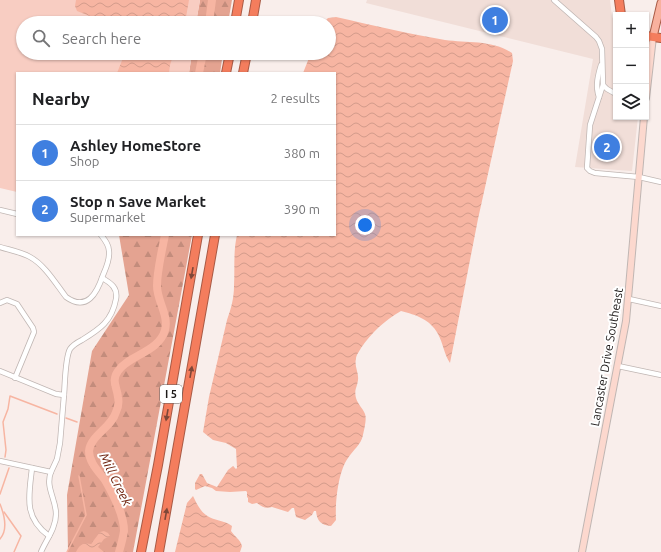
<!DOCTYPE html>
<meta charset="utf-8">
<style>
body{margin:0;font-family:Ubuntu,sans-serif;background:#f6f6f6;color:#202124}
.controls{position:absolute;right:12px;top:12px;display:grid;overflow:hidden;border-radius:0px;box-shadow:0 1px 3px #0004}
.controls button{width:36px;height:36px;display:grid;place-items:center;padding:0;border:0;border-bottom:1px solid #e0e0e0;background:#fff;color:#202124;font:20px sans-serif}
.you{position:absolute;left:365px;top:225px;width:14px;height:14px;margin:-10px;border:3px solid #fff;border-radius:50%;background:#1a73e8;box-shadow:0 0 0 6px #1a73e833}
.badge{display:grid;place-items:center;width:26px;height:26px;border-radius:50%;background:#1a73e8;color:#fff;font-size:13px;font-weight:700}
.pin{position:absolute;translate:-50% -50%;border:2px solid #fff;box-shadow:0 1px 4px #0006}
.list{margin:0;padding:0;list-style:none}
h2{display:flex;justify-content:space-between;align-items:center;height:52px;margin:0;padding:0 16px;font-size:17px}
h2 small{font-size:13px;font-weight:400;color:#757577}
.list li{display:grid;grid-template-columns:26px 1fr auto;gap:12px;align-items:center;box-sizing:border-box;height:56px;padding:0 16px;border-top:1px solid #e0e0e0}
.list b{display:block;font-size:15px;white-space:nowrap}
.list p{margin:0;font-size:13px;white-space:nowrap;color:#757577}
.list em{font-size:13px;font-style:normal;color:#757577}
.icon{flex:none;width:22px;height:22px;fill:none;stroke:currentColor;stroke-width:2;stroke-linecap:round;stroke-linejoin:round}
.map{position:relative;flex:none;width:661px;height:552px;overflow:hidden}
.search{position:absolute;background:#fff;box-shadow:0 1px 3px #0004;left:16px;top:16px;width:320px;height:44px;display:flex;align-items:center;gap:10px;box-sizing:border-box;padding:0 14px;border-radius:22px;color:#757577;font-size:15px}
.panel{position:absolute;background:#fff;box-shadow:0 1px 3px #0004;left:16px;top:72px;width:320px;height:164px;border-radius:0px}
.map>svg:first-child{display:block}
.built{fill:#f1ded8}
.forest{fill:url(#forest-firs)}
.park{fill:#f8cdc2}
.water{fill:url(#water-waves)}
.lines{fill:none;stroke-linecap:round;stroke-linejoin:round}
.stream{stroke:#f7b5a2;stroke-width:1.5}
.river{stroke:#f7b5a2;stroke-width:8}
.minor-casing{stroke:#c0b6b3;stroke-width:6}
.secondary-casing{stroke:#c0b6b3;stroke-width:8}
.primary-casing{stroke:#a95a45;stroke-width:9}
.motorway-casing{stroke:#a95a45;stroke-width:10}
.minor{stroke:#fff;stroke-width:4.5}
.secondary{stroke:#fcd8ce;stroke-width:6}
.primary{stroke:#f8b19e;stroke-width:7}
.motorway{stroke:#f47d5d;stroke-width:8}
.oneway{fill:#7e4738}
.labels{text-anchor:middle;stroke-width:4;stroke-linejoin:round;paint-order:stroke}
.shield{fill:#fff;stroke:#625f5e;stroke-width:1}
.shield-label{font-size:11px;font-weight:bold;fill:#1e1a19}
.street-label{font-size:12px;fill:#1e1a19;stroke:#fff}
.water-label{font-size:13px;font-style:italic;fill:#6d210c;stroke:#fff}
</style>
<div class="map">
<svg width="661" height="552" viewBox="0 0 661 552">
<defs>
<pattern id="forest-firs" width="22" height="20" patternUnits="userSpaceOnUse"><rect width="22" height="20" fill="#e4a391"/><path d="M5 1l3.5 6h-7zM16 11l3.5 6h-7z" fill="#c38c7c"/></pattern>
<pattern id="water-waves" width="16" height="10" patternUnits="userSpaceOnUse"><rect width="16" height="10" fill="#f7b5a2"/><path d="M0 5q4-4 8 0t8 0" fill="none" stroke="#d39b8b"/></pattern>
</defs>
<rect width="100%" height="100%" fill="#f9eeeb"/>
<!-- built -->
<polygon class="built" points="367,0 610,0 612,17 616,23 616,117 638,117 632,171 575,167 593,59 366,3"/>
<!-- forest -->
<g class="forest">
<polygon points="200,0 232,0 228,23 196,23"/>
<polygon points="192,53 223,53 220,73 189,73"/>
<polygon points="119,235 192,235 133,552 68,552 67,495 92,351 129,295"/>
</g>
<!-- park -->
<polygon class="park" points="0,0 200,0 196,23 23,23 23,53 192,53 189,73 17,73 17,192 0,188"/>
<!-- water -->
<g class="water">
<polygon points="76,0 189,0 185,23 107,23 77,11 75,6"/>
<path d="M336 17C372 25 409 34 445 40 467 43 493 40 512 53L513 61 478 219 450 363C444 354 443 343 438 334 430 319 416 315 401 311 384 321 372 332 361 348 359 352 356 355 356 359 354 366 359 373 358 380 357 388 354 389 356 398 358 405 363 408 365 414 367 419 364 430 363 435 361 445 353 450 348 458 338 472 335 503 336 520L331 526C321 525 317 521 316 511H314L312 515 305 520 296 517 294 508H292L288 512 272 507C266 509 262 507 257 503L252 504 248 502V498L247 497V492L246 491 230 492 216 491 212 488 205 486 196 490 195 489V483L200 474H202L207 483 217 487 228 470 233 466 236 469 237 468 236 449 226 443 213 440 203 432 209 397 227 320C231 309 234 298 234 286 235 269 233 252 237 235H335V73H303L311 53H329V23H323L328 18Z"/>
<polygon points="125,53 174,53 170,65 169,73 117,73"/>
<path d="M193 496C196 502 200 511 206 515 214 521 224 520 232 526L231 531C235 537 240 539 242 546L240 552H175L187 503Z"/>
<path d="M104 531 108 533 110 536 104 539 98 547 104 552H76C79 545 83 542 91 544L100 532Z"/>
</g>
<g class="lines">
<!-- stream -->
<g class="stream">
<polyline points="66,418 77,422"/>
<polyline points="5,457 6,450 3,422 8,409 10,396 57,414"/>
<polyline points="0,494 9,468"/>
<path d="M0 504C4 514 8 530 0 539"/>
<polyline points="4,512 21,536 14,552"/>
<polyline points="67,552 86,515 79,476"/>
</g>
<!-- river -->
<g class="river">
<polyline points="209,23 212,0"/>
<polyline points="199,73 203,53"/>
<path d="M119 552C121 545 123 538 124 531 124 514 113 494 105 480 99 472 89 463 89 451 90 436 112 427 116 412 118 408 119 402 118 397 117 387 111 381 118 371 129 355 159 352 165 330 169 315 157 301 157 286 157 271 162 250 165 235"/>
</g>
<defs>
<g id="minor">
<polyline points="554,0 596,37 599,41 602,49 603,85 590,125 587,168 590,171 595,173 639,177 661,182"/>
<polyline points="603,85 607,89 616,94"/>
<path d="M599 97C595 86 598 75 601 65"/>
<polyline points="0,210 17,214"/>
<path d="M0 247C10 250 21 252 30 257 45 265 56 284 66 297 87 312 97 293 103 275 106 268 110 260 109 251 109 245 105 240 101 235"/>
<polyline points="629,299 661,306"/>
<polyline points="0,303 7,300 17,304 33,328 34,332 15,378"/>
<polyline points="618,366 661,375"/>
<path d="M0 371 56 394 64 395C65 384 65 358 70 349 73 345 78 342 82 340 100 329 112 321 116 299 118 288 111 283 102 278"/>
<polyline points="0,461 51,472 57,459 60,443 64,395"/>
<path d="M32 468C29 496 23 517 49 536"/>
<path d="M41 552C46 540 56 528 56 514 56 499 45 487 51 472"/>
</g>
<g id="secondary">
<polyline points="646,98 653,37"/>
<polyline points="582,552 626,321 644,117"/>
</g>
<polyline id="primary" points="653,37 661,3"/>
<g id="motorway">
<polyline points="619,0 621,15"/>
<polyline points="235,23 239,0"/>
<polyline points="252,23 256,0"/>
<polyline points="646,36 661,38"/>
<polyline points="226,73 230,53"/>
<polyline points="243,73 247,53"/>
<polyline points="141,552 158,465 198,235"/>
<polyline points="159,552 215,235"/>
</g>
</defs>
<!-- minor casing -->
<use href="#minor" class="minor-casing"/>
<!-- secondary casing -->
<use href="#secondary" class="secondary-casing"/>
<!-- primary casing -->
<use href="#primary" class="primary-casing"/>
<!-- motorway casing -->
<use href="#motorway" class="motorway-casing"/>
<!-- minor -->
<use href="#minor" class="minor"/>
<!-- secondary -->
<use href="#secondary" class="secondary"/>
<!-- primary -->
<use href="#primary" class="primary"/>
<!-- motorway -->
<use href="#motorway" class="motorway"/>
</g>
<!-- one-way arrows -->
<defs><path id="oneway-solid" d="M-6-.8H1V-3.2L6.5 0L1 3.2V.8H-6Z"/></defs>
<g class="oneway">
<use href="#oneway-solid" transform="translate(192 273) rotate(100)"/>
<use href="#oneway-solid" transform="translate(191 372) rotate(-80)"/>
<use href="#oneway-solid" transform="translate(167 415) rotate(100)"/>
<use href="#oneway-solid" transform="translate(166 514) rotate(-80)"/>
</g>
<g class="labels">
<!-- shield labels -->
<rect class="shield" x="160" y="385" width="22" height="18" rx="3"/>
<g class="shield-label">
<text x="171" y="398">I 5</text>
</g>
<!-- street labels -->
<g class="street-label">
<text transform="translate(607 357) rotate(-80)" y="4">Lancaster Drive Southeast</text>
</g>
<!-- water labels -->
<g class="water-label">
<text transform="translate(116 479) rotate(64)" y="5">Mill Creek</text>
</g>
</g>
</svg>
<div class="controls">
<button>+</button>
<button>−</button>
<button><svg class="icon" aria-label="layers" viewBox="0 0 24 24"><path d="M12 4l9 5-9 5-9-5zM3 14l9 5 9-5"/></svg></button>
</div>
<div class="you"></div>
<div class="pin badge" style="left:495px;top:20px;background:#3f7fe0">1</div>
<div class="pin badge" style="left:607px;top:147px;background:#3f7fe0">2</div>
<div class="search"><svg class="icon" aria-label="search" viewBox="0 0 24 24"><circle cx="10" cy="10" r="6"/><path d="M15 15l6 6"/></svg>Search here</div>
<section class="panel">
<h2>Nearby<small>2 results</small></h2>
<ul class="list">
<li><span class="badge" style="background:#3f7fe0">1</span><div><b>Ashley HomeStore</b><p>Shop</p></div><em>380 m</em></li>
<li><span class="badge" style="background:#3f7fe0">2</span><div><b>Stop n Save Market</b><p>Supermarket</p></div><em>390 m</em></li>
</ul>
</section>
</div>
